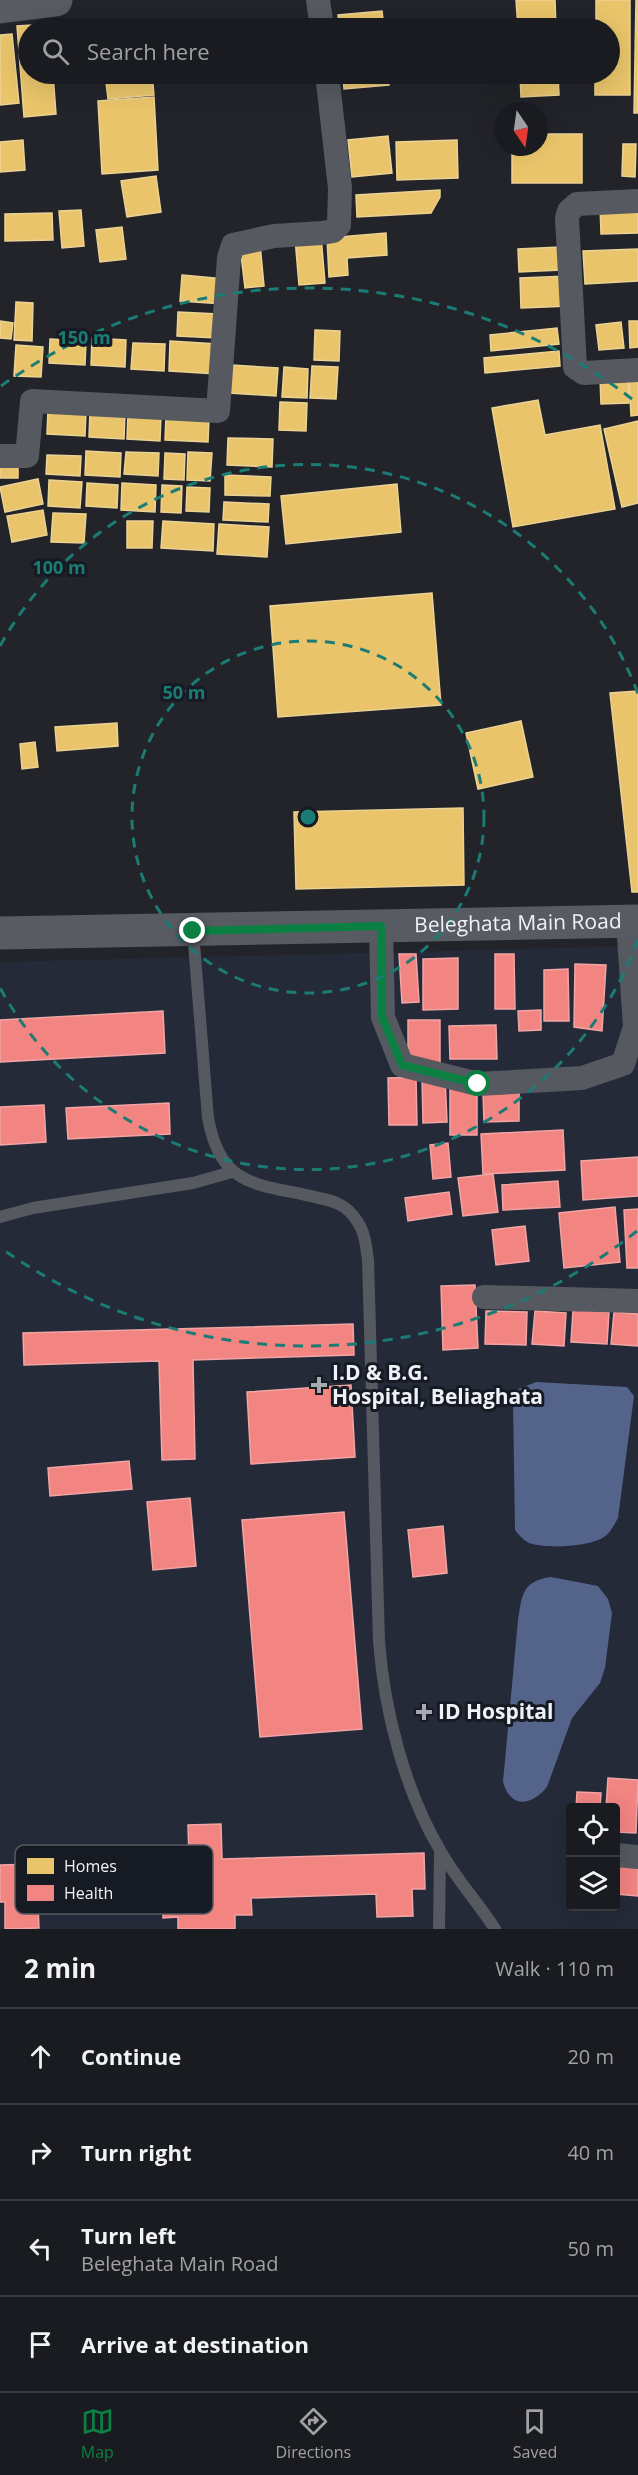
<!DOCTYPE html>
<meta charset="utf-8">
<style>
body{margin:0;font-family:"Open Sans",sans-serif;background:#27282d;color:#f1f3f6}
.controls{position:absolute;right:18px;bottom:18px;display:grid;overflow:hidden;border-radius:6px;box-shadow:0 6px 24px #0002}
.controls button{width:54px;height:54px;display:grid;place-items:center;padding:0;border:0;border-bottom:2px solid #38393e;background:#1a1b20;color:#f1f3f6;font:30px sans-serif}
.compass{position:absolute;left:494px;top:102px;width:54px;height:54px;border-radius:50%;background:#1a1b20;box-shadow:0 6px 24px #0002;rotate:167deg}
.stop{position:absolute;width:18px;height:18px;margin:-14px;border:4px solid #0b8043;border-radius:50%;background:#fff}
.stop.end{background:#0b8043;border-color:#fff;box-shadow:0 2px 6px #0008}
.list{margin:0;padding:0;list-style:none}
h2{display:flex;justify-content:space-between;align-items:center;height:78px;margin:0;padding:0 24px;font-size:26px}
h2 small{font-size:20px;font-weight:400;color:#9fa1a5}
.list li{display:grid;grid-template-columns:39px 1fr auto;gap:18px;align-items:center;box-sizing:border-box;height:96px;padding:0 24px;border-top:2px solid #38393e}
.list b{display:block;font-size:22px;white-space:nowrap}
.list p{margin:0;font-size:20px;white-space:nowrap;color:#9fa1a5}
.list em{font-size:20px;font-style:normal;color:#9fa1a5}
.icon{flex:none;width:33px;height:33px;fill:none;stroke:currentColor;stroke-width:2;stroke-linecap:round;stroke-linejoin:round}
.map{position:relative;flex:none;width:638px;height:1929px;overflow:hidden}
.search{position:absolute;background:#1a1b20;box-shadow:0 6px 24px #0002;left:18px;right:18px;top:18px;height:66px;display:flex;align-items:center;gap:15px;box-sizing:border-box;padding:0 21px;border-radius:33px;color:#9fa1a5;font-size:22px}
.sheet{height:462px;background:#1a1b20}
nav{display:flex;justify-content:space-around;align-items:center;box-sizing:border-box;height:84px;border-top:2px solid #38393e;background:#1a1b20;font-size:16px;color:#9fa1a5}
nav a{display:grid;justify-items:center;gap:3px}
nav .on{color:#0b8043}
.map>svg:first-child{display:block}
.built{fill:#252a39;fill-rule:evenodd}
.water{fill:#54638a}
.homes{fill:#e9c46a;stroke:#ebd295;stroke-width:1.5}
.health{fill:#f28482;stroke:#f1a5a5;stroke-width:1.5}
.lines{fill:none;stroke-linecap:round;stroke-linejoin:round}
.lane{stroke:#565960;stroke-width:12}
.street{stroke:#565960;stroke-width:24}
.secondary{stroke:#585b62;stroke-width:33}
.route{stroke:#0b8043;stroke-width:8}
.ring{fill:none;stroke:#1a7c75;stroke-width:3;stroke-dasharray:10 8}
.poi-dot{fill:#a7a9b0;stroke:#161a23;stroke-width:2}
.labels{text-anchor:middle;stroke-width:6;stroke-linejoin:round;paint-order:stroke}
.street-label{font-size:21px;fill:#eff1f8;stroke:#161a23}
.poi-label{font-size:21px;font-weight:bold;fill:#eff1f8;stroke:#161a23;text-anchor:start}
.key{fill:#161a23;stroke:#575a63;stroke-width:1.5}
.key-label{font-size:16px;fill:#eff1f8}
.centre{fill:#1a7c75;stroke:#161a23;stroke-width:3}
.ring-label{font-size:18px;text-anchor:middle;font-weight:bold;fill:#1a7c75;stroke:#161a23;stroke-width:6;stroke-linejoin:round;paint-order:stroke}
</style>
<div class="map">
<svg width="638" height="1929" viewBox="0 0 638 1929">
<rect width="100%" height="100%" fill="#22242a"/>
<!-- built -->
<path class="built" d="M638 946V1929H0V962ZM570 1808H616V1906H570Z"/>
<!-- water -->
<g class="water">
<path d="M536 1382 627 1387 634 1396 618 1518C614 1525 611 1532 604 1537 589 1547 546 1549 529 1543 523 1540 519 1535 515 1530L513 1400 516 1390Z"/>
<path d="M551 1577 598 1586 608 1599 612 1613 605 1668 600 1683 572 1718 547 1787C531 1806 511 1809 503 1782L518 1620C522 1595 522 1581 551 1577Z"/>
</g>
<!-- homes -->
<g class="homes">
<polygon points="516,0 555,0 556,28 518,28"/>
<polygon points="596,0 630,0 630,95 595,95 595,74 610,74 610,28 596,28"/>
<polygon points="636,0 638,0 638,113 634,113"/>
<polygon points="382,11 384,28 339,28 338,15"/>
<polygon points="147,21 147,28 101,28 101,26"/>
<polygon points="49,24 49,28 28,28 28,74 53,74 56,114 24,117 17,26"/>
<polygon points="12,34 19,103 0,105 0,35"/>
<polygon points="105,74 152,74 154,95 108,99"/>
<polygon points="343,74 388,74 389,85 344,89"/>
<polygon points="520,74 558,74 559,95 521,97"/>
<polygon points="154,97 158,170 102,174 98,101"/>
<polygon points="539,134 582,134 582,183 512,183 512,147 539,147"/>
<polygon points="388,136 392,173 352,177 348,140"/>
<polygon points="23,140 25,170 0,172 0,142"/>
<polygon points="457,140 458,178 397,180 396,142"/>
<polygon points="623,144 636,144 635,177 622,176"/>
<polygon points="156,176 161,212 127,217 121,181"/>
<polygon points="440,190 440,197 431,213 357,217 356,195"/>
<polygon points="638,204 638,233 601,234 600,205"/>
<polygon points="81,210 84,246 62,248 59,211"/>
<polygon points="52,213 53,240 5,241 5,214"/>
<polygon points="122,227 126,259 100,262 96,230"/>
<polygon points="386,233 387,255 347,258 348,275 329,277 327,238"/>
<polygon points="321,236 325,283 299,285 295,238"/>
<polygon points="260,244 264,286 245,288 240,246"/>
<polygon points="560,247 561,270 519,272 518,249"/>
<polygon points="638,249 638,281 585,284 583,251"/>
<polygon points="182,275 225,279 223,304 180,301"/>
<polygon points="568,276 570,306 521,308 520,278"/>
<polygon points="16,302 33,303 32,341 14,340"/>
<polygon points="178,312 218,314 217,338 177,336"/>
<polygon points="0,321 13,323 11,339 0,338"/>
<polygon points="629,321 638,321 638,347 630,348"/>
<polygon points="621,322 624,348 599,350 596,325"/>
<polygon points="557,328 559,344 491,351 490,335"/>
<polygon points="315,330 340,331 339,361 314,360"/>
<polygon points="92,338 126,340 125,367 91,365"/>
<polygon points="50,339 86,341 85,365 49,363"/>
<polygon points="170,341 218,344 217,374 169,371"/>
<polygon points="133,343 165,344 164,371 131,369"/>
<polygon points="16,345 43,347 41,377 14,376"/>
<polygon points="559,351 560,366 485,373 484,358"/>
<polygon points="231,365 278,368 276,396 229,393"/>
<polygon points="312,366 338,367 336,399 310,398"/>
<polygon points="284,367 308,369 307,398 282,397"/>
<polygon points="628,377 629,403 601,404 600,378"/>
<polygon points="629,378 638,378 638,415 631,416"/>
<polygon points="538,400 545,435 600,425 615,509 513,527 492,408"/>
<polygon points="280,402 307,403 306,431 279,430"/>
<polygon points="48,409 86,411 85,436 47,434"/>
<polygon points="90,411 125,412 124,439 89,437"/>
<polygon points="128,414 161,415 160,441 127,439"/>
<polygon points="166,416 209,418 208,442 165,440"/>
<polygon points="638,421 638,503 622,507 604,429"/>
<polygon points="228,438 273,439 272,467 227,465"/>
<polygon points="86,451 121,453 120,477 85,475"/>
<polygon points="126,452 159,453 158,476 124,474"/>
<polygon points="188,452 212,453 210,481 187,480"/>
<polygon points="165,453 185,454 184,480 164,479"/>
<polygon points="47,455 81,456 80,476 46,474"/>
<polygon points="18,460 18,478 0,478 0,461"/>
<polygon points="225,475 271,477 270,496 225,495"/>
<polygon points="38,479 43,504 5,512 0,487"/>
<polygon points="49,480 82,482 80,508 48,506"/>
<polygon points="87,483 118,485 117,508 86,506"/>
<polygon points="122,483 156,485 155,512 121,510"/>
<polygon points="397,484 401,532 286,544 281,496"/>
<polygon points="162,485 182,486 181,513 161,512"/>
<polygon points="187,487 210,488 209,512 186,511"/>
<polygon points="224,502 269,504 268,522 223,520"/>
<polygon points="43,510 47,535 12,542 7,516"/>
<polygon points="53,513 86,514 84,543 51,542"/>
<polygon points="127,521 153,521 152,548 127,548"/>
<polygon points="163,521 214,524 213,551 161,548"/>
<polygon points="219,524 269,527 267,557 217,554"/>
<polygon points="432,593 441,705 278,717 270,606"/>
<polygon points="638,691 638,892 632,892 610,693"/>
<polygon points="521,721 533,777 478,789 466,733"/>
<polygon points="117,723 118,746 57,751 55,727"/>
<polygon points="35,742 38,767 22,769 20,744"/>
<polygon points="463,808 464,885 296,889 294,812"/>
</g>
<!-- health -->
<g class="health">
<polygon points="399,954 416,954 419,1002 402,1003"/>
<polygon points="495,954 514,954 515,1009 495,1009"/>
<polygon points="458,958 458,1009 423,1010 423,959"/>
<polygon points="575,964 606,965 602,1031 574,1027"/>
<polygon points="568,969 569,1021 544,1021 544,970"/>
<polygon points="541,1010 541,1030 519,1031 518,1011"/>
<polygon points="163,1011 165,1053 0,1062 0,1020"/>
<polygon points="408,1020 440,1020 440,1066 408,1065"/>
<polygon points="496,1025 497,1059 450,1059 449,1026"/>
<polygon points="445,1076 447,1122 423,1123 422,1077"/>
<polygon points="416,1077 417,1125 389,1125 388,1078"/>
<rect x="450" y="1087" width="27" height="48"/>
<polygon points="519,1091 519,1121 484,1122 483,1092"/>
<polygon points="169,1103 170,1134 68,1139 66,1108"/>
<polygon points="44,1105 46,1142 0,1145 0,1107"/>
<polygon points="563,1130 565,1170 483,1174 481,1134"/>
<polygon points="448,1143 451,1177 433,1179 430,1145"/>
<polygon points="638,1157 638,1196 583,1200 581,1161"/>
<polygon points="493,1174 498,1212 463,1216 458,1178"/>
<polygon points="558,1181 560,1207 503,1210 502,1185"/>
<polygon points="449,1192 452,1214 408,1221 405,1198"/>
<polygon points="615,1207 620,1262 564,1268 559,1213"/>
<polygon points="638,1209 638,1268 627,1268 624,1210"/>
<polygon points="525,1226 529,1261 496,1265 492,1230"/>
<polygon points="475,1285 478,1348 443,1350 441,1286"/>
<polygon points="573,1310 609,1312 607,1344 571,1342"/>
<polygon points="486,1311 527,1312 526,1345 485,1344"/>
<polygon points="535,1311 566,1313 564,1346 532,1344"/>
<polygon points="614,1312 638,1314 638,1346 611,1344"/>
<polygon points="353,1324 354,1355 193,1360 195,1459 162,1460 159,1361 24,1365 23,1333"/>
<polygon points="351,1385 355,1457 251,1464 247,1392"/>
<polygon points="129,1461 132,1489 50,1496 48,1468"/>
<polygon points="190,1498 196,1566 153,1570 147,1502"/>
<polygon points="344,1512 362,1729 260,1737 242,1520"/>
<polygon points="443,1526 447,1573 413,1577 408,1530"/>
<polygon points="608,1778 638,1780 636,1833 616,1832 616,1808 606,1808"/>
<polygon points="577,1792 601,1793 600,1808 576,1808"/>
<polygon points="221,1824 222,1859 424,1853 425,1889 412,1889 413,1916 377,1917 376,1894 251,1898 252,1915 235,1915 235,1929 178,1929 178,1917 163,1918 163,1902 38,1905 39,1928 5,1929 5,1902 0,1902 0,1865 189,1860 188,1825"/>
<polygon points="616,1866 638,1867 638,1896 616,1894"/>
</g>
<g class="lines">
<!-- lane -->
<g class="lane">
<path d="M193 931 208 1118C221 1190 259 1183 319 1198 335 1201 348 1206 357 1221 365 1232 366 1246 368 1260L379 1641C384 1710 405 1791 440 1850 455 1878 478 1902 495 1929"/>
<polyline points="0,1217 33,1208 193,1183 232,1172"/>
<polyline points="439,1929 440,1852"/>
</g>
<!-- street -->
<g class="street">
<polyline points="318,0 322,28"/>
<polyline points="638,201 577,204 569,211 567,218 575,367 584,373 638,370"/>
<polyline points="0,456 27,456 32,401 218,411 229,258 233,245 274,236 322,233 333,231 339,225 340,188 327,74"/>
<polyline points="381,926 383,1017 402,1065 478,1084 582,1078 623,1064 635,1027 628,922"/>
<polyline points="484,1297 638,1301"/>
<polyline points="616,1855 638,1857"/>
</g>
<!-- secondary -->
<g class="secondary">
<polyline points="0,7 56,0"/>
<path id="s1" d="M0 933 638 921"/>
</g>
</g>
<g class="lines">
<!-- route -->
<polyline class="route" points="193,931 381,926 382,1017 402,1065 478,1084"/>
</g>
<!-- distance rings -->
<g class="ring">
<circle cx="308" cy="817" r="176"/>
<path d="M638 940A352 352 0 0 1 0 988M0 646A352 352 0 0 1 638 694"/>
<path d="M637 1231A529 529 0 0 1 1 1248M1 386A529 529 0 0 1 637 403"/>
</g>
<!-- markers -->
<g class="poi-dot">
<path d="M316 1376h6v6h6v6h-6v6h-6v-6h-6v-6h6z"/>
<path d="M421 1703h6v6h6v6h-6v6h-6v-6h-6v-6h6z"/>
</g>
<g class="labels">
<!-- street labels -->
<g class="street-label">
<text dy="7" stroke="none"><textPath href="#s1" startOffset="518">Beleghata Main Road</textPath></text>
</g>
<!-- poi labels -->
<g class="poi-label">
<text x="332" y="1380">I.D &amp; B.G.<tspan x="332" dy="24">Hospital, Beliaghata</tspan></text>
<text x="438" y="1719">ID Hospital</text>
</g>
</g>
<!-- legend -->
<rect x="15" y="1845" width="198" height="69" rx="9" class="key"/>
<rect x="27" y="1858" width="27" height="16" fill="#e9c46a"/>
<rect x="27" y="1885" width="27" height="16" fill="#f28482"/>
<g class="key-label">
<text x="64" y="1872">Homes</text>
<text x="64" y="1899">Health</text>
</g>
<circle cx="308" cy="817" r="9" class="centre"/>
<g class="ring-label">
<text x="84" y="344">150 m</text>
<text x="59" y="574">100 m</text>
<text x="184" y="699">50 m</text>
</g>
</svg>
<div class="controls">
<button><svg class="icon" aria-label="locate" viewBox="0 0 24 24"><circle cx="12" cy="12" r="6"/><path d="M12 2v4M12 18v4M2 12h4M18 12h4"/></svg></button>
<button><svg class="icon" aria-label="layers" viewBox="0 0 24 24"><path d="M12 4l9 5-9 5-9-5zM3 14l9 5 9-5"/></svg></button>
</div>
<svg class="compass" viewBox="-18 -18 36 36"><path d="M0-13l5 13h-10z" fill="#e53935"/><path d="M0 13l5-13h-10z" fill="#9fa1a5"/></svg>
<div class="stop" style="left:478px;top:1084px"></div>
<div class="stop end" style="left:193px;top:931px"></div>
<div class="search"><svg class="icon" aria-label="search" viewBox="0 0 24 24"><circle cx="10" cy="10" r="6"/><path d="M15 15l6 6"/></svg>Search here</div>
</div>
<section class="sheet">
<h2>2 min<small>Walk · 110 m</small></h2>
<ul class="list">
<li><svg class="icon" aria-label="ahead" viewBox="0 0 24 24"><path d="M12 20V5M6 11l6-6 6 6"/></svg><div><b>Continue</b></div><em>20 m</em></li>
<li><svg class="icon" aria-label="right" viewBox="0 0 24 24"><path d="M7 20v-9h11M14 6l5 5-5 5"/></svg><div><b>Turn right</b></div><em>40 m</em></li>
<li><svg class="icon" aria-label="left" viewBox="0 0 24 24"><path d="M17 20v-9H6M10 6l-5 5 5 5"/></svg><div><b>Turn left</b><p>Beleghata Main Road</p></div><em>50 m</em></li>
<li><svg class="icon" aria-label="arrive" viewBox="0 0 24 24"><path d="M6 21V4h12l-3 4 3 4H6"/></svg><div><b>Arrive at destination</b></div></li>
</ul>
</section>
<nav>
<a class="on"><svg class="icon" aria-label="map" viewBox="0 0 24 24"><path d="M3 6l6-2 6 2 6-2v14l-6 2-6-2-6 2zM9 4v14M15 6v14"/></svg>Map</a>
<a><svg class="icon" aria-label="directions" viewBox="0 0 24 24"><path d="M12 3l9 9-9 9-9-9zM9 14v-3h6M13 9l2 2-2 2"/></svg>Directions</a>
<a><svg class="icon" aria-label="saved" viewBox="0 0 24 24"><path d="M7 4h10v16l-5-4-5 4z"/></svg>Saved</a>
</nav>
